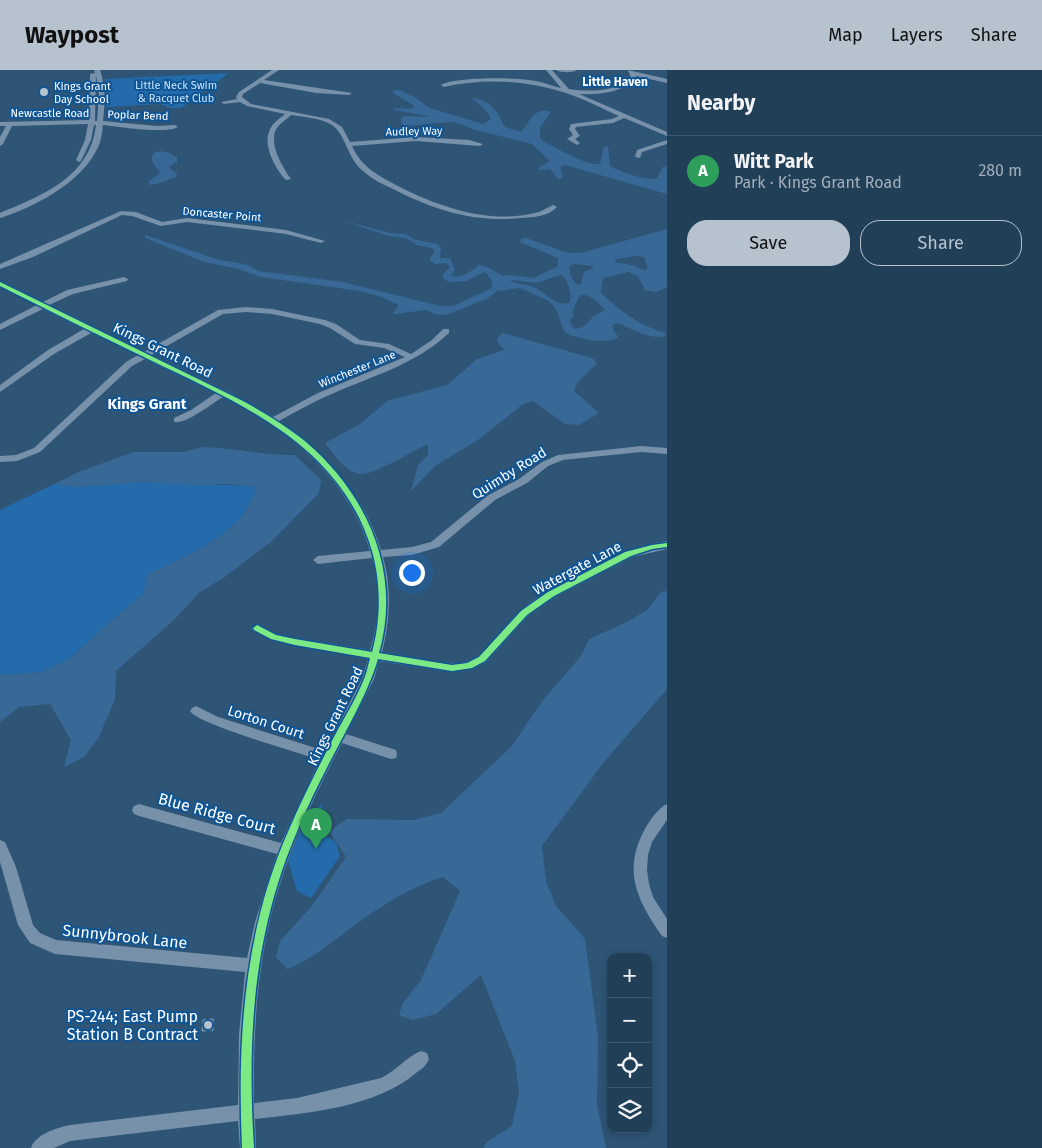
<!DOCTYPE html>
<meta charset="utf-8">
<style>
body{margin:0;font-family:"Fira Sans",sans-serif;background:#2a465e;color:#f1f3f6}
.controls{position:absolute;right:15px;bottom:15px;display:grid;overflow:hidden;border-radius:10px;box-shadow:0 2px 8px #0003}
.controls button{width:45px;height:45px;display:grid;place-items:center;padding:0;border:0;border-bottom:1px solid #3f586e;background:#223f58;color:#f1f3f6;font:25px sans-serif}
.you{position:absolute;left:411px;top:502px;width:18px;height:18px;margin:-12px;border:4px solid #fff;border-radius:50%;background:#1a73e8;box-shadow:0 0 0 8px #1a73e833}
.badge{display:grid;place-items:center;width:32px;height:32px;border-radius:50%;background:#b6c3cf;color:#fff;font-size:16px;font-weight:700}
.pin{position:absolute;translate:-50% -41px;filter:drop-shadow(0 1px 2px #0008)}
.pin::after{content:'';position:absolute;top:26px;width:18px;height:15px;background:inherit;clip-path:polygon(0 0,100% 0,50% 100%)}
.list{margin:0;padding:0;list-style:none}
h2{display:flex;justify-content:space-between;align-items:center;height:65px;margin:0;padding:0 20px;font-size:21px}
h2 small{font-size:16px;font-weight:400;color:#a2afba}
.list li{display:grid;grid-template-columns:32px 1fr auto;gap:15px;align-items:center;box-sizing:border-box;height:70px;padding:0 20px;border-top:1px solid #3f586e}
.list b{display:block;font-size:19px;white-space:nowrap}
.list p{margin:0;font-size:16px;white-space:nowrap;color:#a2afba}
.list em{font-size:16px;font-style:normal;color:#a2afba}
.actions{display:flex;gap:10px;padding:15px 20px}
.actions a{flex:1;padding:11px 0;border:1px solid #b6c3cf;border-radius:20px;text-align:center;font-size:18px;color:#b6c3cf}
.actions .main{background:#b6c3cf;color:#111}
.icon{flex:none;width:28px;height:28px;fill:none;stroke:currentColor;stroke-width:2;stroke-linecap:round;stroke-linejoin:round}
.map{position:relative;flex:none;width:667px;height:1078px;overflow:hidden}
header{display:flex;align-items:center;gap:30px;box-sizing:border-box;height:70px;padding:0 25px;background:#b6c3cf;color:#111}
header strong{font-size:24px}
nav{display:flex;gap:28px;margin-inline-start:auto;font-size:18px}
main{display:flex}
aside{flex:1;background:#223f58}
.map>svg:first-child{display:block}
.green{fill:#236bab}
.water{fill:#386996;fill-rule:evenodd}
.building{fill:#4b6a85;stroke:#8ca2b6}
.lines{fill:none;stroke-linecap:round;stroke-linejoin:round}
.minor{fill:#7691a9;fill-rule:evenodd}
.cycleway-casing{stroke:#105594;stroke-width:3}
.cycleway{fill:#7ce984;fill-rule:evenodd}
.poi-dot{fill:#b6c3cf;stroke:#105594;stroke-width:2}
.labels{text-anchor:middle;stroke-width:4;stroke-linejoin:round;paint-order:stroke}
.far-park-label{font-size:11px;fill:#c5e4fe;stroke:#105594}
.far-poi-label{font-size:11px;fill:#fff;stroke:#105594;text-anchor:start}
.far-street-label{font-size:11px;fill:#fff;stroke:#105594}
.far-neighbourhood-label{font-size:12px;font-weight:bold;fill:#fff;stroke:#105594}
.street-label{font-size:14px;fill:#fff;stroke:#105594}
.neighbourhood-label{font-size:15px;font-weight:bold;fill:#fff;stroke:#105594}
.near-street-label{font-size:16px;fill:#fff;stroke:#105594}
.near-poi-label{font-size:16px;fill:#fff;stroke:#105594;text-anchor:end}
</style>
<header>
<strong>Waypost</strong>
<nav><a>Map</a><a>Layers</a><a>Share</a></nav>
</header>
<main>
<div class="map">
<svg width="667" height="1078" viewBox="0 0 667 1078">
<rect width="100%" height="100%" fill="#2e5476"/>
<!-- green -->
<g class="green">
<polygon points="229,3 181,38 171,38 160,34 106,37 105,9"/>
<path d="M145 412C182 415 219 413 256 417 254 423 252 430 249 435 231 469 181 488 149 504L143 524 106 555 71 588 42 602 4 605 0 603V440L54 414 73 417Z"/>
<polygon points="322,734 324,765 336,772 340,786 311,828 297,821 288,790 307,746"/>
</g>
<!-- water -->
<g class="water">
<path d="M399 20 414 27 430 38 483 54 491 49C488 40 479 34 471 28 492 30 496 40 505 57L521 62C530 52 534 36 551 42L540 58V68L543 71C557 78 585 96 600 94L604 77 608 76 610 96C618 101 649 112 657 108L663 97 667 96V124L565 95 560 97 563 108 558 109 550 99 539 100 538 98 550 91 532 74 475 60 458 53 450 52 405 56 401 53V48L405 46 432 47 394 40V38L412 39 415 36 393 23 392 21Z"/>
<path d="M160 81 170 83 177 88V92L169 97 177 104 176 107 160 113 150 115 148 112 160 103C157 96 148 92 154 83Z"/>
<path d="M344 151 390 163 405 164 413 169 437 174 441 178 440 188H450L455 200 451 206C463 208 470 202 479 195L487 197 503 206 510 205 534 208 558 196V188L520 172 521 169 526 168 568 183H581L667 159V217L656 222 645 220 638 206 628 202 603 208 601 223C620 241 640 256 665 263L666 266C650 270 632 259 618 253L614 254 612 257 618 267C605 276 579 268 565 263L556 239 549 231 520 218 497 221 488 228 447 245 435 244 426 240 394 244 393 243 399 235 379 226 360 221 261 207 239 199 204 192 145 168V165L216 189 248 195 258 201 343 212 440 236H453L492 218V211L485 202 466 211 449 212 443 208V204L450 197 446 193 435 194 429 190 435 181 432 178 417 175 406 168 388 166ZM635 186 644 187 648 199 644 200 632 195 614 192 617 189ZM574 194 593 196V198L584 202 581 214 578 215C572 211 570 204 569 197ZM561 205C569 210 572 224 570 232 558 239 545 222 534 217 527 214 517 214 510 211L513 210 536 213ZM580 225C590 223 599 233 605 240L594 246 583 257 575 259 572 256 570 250 573 247V240Z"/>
<path d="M503 263 592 288 597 293 578 312 574 321 599 343 579 355 565 354 533 331 523 334 478 370 435 396 411 421 418 395 428 385V374C414 380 373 406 360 404 346 402 333 384 325 373L360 354 387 331 447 315 477 289 504 280 497 272 498 267Z"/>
<path d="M204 377C235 378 265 386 295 385L321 410 319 423 272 471 226 506 199 523 175 549 116 601 115 629 99 667 84 687 64 697 71 670 50 634 19 637 0 652V603L4 605 42 602 71 588 106 555 143 524 148 504C181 488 231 469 249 435 252 430 254 423 256 417L227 414 192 415 145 412 73 417 54 414 79 402 133 382H183Z"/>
<path d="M667 521V619L604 692 542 776 546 811 556 836 585 869 598 967 597 1034 606 1078H483L488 1071 512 1056 519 1023 515 991 481 905 436 944 413 950 399 945 403 933 421 910 460 821 443 807C411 817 382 835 355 855 333 871 313 889 287 899L276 887 280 871 311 837 346 787 329 761 347 749 413 750 441 743 511 677 543 630 581 586 589 569 627 552 647 540 661 522Z"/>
</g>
<!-- building -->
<polygon class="building" points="213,949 213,960 202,961 203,950"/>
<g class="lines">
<!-- minor -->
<g class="minor">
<path d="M94 0H100C106 17 105 34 103 51L157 56 175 55 178 57C166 64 119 57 103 55 102 64 101 73 96 81 80 113 33 138 0 148V143C43 125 90 107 96 55H94L91 70 81 91 79 92 76 90 85 70 88 54 12 56 3 74 0 76V67L6 56H0V52L89 50 90 4 95 3ZM96 5 99 25 97 51H95Z"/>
<path d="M272 0H279L264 10 352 23 349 25 316 23 260 13 243 24 242 27 251 34 329 49 342 57 350 72 416 67 469 70 483 74 480 76 416 71 352 76C362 98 379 106 400 117 441 138 493 155 539 142 544 140 548 137 553 135L557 137C548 147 533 147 521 148 475 153 434 140 393 119 382 114 372 109 363 101 347 88 346 65 332 55 321 48 304 47 291 45 286 50 277 55 275 62 270 76 283 98 291 109L286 110C276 100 263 76 269 62 271 54 279 49 285 44L247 36 240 32 224 34 221 32 237 29 236 27 239 22Z"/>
<path d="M546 0H552L569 19C590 22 614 22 631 8L628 0 667 9V13L636 6V9C620 23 599 25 579 24L667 62V66L624 48 613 53 576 57 575 59 580 66 575 69 580 73 577 75 567 69 573 65 569 59 571 54 612 49 619 46C601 38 584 29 566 23 528 10 483 8 444 17L441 15C456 7 516 7 535 11 544 12 552 16 561 18Z"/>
<path d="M556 0H577C572 3 561 3 556 0Z"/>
<polygon points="667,70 667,74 642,82 640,88 635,87 637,80"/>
<polygon points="121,141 136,142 162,152 187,148 286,160 325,171 321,173 286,164 187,152 161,156 132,146 122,145 33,187 0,199 0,194"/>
<path d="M124 207 128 209 127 211 73 224 49 235 144 282 218 240 246 237 272 239 325 250 336 254 360 270 389 274 411 284 432 270 443 259H449V263C416 294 375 305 334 323 315 331 297 341 279 351 325 385 364 424 381 480L412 477 431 472 487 426 519 409 542 392 558 385 641 376 667 378V384L641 382 563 390 548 396 527 413 495 430 439 477 412 485 383 487C392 517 390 553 382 582 406 586 441 597 465 592 485 588 504 554 520 541 536 526 556 517 575 507 605 491 633 476 667 471V479L632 487 555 527 528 546 486 592 473 599 452 602 379 591 374 609 346 664 396 680 397 684 396 688 391 689 342 673C319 717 295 765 280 814 257 885 253 959 254 1033L297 1028 381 1008C396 1001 406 987 421 981L427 983 429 989C426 996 422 999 416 1003 375 1038 307 1043 255 1049L256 1078H240L238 1051 70 1071 54 1078H31C36 1064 56 1058 70 1055L238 1035 239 964 245 902 55 884 30 873 18 855 0 792V770L5 772 16 797 33 855 40 863 56 870 247 888 255 852 277 784 139 746 134 744 132 740 134 736 139 734 281 773 320 690C300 683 197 654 190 641L192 638 196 636 218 647 325 681 362 609 368 589 274 571 253 561 251 558 257 554 277 564 295 568 370 580C379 552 381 517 372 488L318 494 313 490 318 486 370 481C349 408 289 360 223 327 211 334 187 354 174 352V348L191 340 216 323 145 289 132 296 40 382 17 391 0 392V386L16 385 34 378 126 292 138 285 91 263 54 284 0 322V315L48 280 84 259 43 239 0 260V254L37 235 0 217V212L43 232 67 220ZM246 242 272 244 320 254 330 258 355 274 384 278 405 287 318 323 273 347 232 324 151 285 223 244Z"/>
<path d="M667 734V750L652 772 648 785 647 800 649 814 653 827 667 849V868L662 866C636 829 622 799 646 757 651 749 658 738 667 734Z"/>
</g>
<defs>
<path id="cycleway" d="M0 212 245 332C266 344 288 357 306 372 368 425 402 503 379 583L452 595 467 593 479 587 521 541 548 522 625 482 652 475 667 473V477L652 479 631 486 554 526 527 545 485 591 472 598 452 601 378 589C370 616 357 640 344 665 328 695 312 726 299 757 253 862 247 966 254 1078H242C237 967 244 858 291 755 304 725 319 696 334 667 344 648 356 629 364 609 367 602 368 595 370 588L295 575 271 569 254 560 253 558 257 555 276 565 295 569 372 582C381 550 381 513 372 481 341 375 241 334 150 290 100 266 50 241 0 216Z"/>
</defs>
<!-- cycleway casing -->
<use href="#cycleway" class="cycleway-casing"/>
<!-- cycleway -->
<use href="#cycleway" class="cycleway"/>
</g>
<!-- markers -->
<g class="poi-dot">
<circle cx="44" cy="22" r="5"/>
<circle cx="208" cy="955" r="5"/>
</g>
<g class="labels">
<!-- far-park labels -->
<g class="far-park-label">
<text x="176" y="19">Little Neck Swim<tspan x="176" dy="13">&amp; Racquet Club</tspan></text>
</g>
<!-- far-poi labels -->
<g class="far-poi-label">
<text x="54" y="20">Kings Grant<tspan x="54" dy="13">Day School</tspan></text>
</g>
<!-- far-street labels -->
<g class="far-street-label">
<text x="50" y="47">Newcastle Road</text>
<text transform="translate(138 45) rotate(2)" y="4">Poplar Bend</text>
<text transform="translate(414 61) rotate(-1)" y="4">Audley Way</text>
<text transform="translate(222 144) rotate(5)" y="4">Doncaster Point</text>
<text transform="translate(357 299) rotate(-22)" y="4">Winchester Lane</text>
</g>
<!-- far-neighbourhood labels -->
<g class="far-neighbourhood-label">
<text x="615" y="16">Little Haven</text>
</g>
<!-- street labels -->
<g class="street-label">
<text transform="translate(163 280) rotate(26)" y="5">Kings Grant Road</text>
<text transform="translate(509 403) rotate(-32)" y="5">Quimby Road</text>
<text transform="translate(577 498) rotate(-28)" y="5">Watergate Lane</text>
<text transform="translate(335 646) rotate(-64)" y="5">Kings Grant Road</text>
<text transform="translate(266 652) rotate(18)" y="5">Lorton Court</text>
</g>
<!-- neighbourhood labels -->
<g class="neighbourhood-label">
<text x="147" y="339">Kings Grant</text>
</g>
<!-- near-street labels -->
<g class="near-street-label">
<text transform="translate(217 743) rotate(15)" y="6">Blue Ridge Court</text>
<text transform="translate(125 866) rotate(6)" y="6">Sunnybrook Lane</text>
</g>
<!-- near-poi labels -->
<g class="near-poi-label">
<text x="198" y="952">PS-244; East Pump<tspan x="198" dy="18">Station B Contract</tspan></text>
</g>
</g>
</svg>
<div class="controls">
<button>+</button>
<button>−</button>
<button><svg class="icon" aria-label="locate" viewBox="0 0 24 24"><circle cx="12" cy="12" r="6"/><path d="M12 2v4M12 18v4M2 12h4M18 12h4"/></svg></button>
<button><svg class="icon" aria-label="layers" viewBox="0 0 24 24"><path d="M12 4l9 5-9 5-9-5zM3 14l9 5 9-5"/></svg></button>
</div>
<div class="you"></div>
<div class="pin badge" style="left:316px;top:779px;background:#2e9e5b">A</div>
</div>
<aside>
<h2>Nearby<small></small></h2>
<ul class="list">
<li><span class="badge" style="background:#2e9e5b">A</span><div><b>Witt Park</b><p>Park · Kings Grant Road</p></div><em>280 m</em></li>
</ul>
<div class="actions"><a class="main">Save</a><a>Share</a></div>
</aside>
</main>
